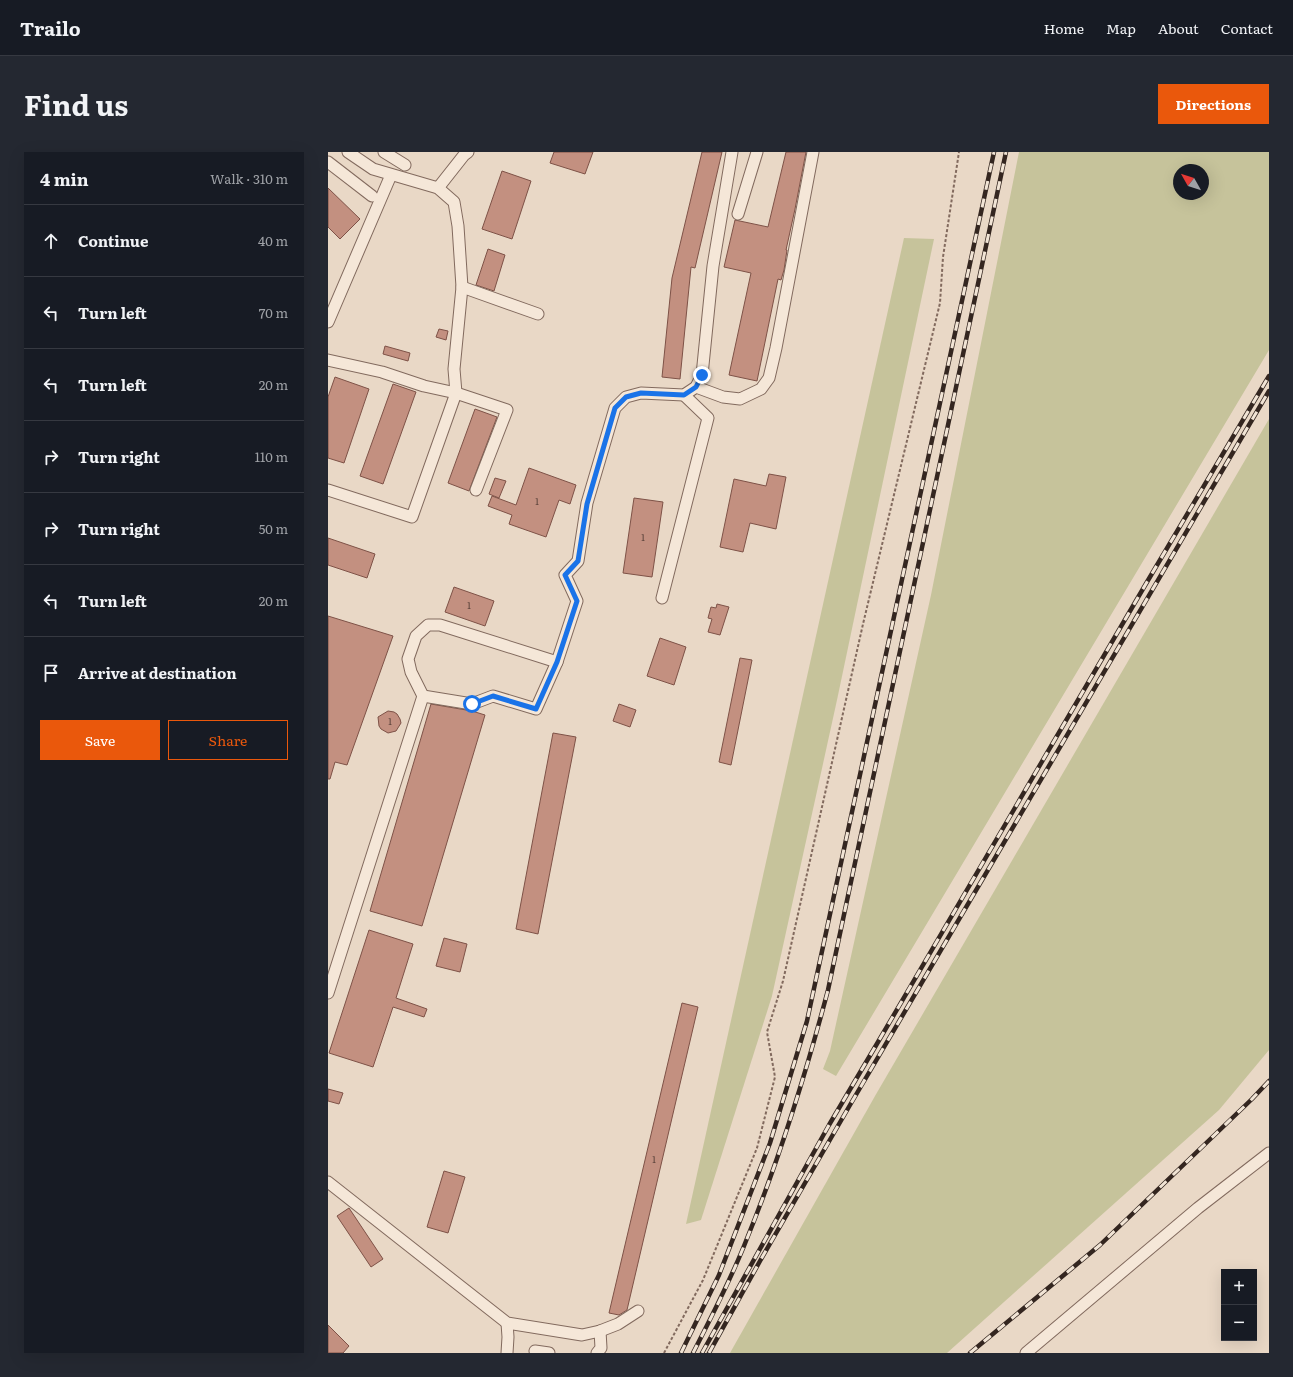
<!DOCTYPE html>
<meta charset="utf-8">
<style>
body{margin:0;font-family:Literata,serif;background:#242831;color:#f1f3f6}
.controls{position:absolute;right:12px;bottom:12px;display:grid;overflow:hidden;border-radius:0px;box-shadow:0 4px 16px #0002}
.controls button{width:36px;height:36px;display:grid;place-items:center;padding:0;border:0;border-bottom:1px solid #363941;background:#171b24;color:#f1f3f6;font:20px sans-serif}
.compass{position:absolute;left:845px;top:12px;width:36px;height:36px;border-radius:50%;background:#171b24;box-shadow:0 4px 16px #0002;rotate:309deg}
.stop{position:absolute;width:12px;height:12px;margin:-9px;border:3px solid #1a73e8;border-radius:50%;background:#fff}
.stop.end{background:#1a73e8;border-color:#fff;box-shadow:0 1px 4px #0008}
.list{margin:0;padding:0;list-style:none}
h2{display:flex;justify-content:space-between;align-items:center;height:52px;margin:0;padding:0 16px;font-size:17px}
h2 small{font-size:13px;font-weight:400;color:#9ea1a6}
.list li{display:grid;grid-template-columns:26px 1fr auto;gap:12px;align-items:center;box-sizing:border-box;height:72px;padding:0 16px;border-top:1px solid #363941}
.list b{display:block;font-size:15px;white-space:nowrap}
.list em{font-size:13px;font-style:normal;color:#9ea1a6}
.actions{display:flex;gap:8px;padding:12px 16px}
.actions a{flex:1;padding:9px 0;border:1px solid #ea580c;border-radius:0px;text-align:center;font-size:14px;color:#ea580c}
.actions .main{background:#ea580c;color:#fff}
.icon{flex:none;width:22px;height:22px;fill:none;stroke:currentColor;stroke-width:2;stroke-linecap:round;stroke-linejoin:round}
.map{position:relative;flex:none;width:941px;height:1201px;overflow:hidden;border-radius:0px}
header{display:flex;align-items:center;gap:24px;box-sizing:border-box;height:56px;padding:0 20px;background:#171b24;border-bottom:1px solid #363941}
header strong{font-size:19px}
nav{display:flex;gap:22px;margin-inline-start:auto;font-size:14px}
.intro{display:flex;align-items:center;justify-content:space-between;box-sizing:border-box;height:96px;padding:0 24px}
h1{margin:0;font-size:28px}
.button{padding:10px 18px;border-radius:0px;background:#ea580c;color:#fff;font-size:14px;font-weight:700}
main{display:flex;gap:24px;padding:0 24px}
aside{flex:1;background:#171b24;border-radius:0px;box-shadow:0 4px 16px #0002}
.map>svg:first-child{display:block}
.green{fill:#c6c39b;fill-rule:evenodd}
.building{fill:#c39080;stroke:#7e5247}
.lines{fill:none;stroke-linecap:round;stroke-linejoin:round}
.minor-casing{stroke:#826a5e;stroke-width:13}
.path{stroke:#826a5e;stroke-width:2;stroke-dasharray:3 2;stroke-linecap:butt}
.minor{stroke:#f5e7d8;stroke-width:11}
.rail-casing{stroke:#342620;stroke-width:4.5}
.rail{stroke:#f1e4d5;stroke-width:3;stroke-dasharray:9;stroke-linecap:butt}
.route{stroke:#1a73e8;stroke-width:5}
.labels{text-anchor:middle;stroke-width:3.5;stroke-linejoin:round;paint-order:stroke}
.number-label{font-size:9px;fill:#584038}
</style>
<header>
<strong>Trailo</strong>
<nav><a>Home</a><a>Map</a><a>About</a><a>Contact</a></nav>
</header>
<div class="intro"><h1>Find us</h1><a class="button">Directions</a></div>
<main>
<aside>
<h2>4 min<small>Walk · 310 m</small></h2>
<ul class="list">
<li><svg class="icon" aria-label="ahead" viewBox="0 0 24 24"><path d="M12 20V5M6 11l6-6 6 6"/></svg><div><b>Continue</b></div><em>40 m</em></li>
<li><svg class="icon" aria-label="left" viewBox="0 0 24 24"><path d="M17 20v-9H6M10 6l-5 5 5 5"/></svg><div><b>Turn left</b></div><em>70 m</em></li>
<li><svg class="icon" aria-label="left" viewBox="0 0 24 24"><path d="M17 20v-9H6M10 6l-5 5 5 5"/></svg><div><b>Turn left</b></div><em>20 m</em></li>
<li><svg class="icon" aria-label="right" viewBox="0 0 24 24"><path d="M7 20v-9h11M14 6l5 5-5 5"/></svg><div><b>Turn right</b></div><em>110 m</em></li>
<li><svg class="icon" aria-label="right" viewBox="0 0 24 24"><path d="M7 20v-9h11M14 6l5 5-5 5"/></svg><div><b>Turn right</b></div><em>50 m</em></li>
<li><svg class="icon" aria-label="left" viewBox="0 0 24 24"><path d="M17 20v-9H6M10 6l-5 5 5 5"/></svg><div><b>Turn left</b></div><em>20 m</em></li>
<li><svg class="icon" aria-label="arrive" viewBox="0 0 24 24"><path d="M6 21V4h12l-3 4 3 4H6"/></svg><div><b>Arrive at destination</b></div></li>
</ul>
<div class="actions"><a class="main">Save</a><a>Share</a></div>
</aside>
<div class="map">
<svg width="941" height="1201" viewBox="0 0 941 1201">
<rect width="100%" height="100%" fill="#e9d8c6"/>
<!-- green -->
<g class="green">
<path d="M691 0H941V198L508 924 495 917 502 899 603 443ZM851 18H875V42H851Z"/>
<polygon points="576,86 606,87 509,548 444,844 373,1068 358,1072"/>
<polygon points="941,267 941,898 891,958 619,1201 402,1201 547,944"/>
</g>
<!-- building -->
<g class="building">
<polygon points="226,0 265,0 257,22 222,11"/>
<polygon points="374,0 394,0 367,116 363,115 352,227 334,225 344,126"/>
<polygon points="458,0 478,0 467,57 458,98 459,98 456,118 453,128 450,127 429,229 401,223 423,121 396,115 407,68 440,75"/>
<polygon points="174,19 203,29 184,87 154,77"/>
<polygon points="0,36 32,67 12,87 0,75"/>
<polygon points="160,97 177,103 166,139 148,133"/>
<polygon points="111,177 120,179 118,188 108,185"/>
<polygon points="57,194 82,201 80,209 55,202"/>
<polygon points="7,225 41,237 16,311 0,306 0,245"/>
<polygon points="65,232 88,240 55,332 32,324"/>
<polygon points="147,257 169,265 141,339 120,331"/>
<polygon points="201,316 248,333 242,352 231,348 218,385 181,372 184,363 160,354 164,344 188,353"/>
<polygon points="441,322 458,325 448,377 422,371 415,400 392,395 406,327 438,334"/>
<polygon points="167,326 178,329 171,346 161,342"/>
<polygon points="306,346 335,350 324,425 295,421"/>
<polygon points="0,386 47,402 39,426 0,413"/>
<polygon points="126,435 166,449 157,474 117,460"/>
<polygon points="389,452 401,455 392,483 380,480 384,467 380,466 383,455 388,456"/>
<polygon points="0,464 65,484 19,613 7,610 2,627 0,627"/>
<polygon points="332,486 358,495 346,533 319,524"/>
<polygon points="412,506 424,508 403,613 391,610"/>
<polygon points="103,552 144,559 157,563 94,774 42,759"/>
<polygon points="291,552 308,558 302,575 285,569"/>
<polygon points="60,559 66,560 69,562 72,567 73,571 68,579 60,581 53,577 51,574 50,565"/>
<polygon points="225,581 248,585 210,782 188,777"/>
<polygon points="41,778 85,792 68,846 99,857 96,865 65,855 45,915 1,901"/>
<polygon points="116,786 139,792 132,820 108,814"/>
<polygon points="354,851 370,855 299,1158 291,1163 281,1161"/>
<polygon points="0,937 15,941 11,952 0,949"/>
<polygon points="116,1019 137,1025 120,1081 99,1075"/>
<polygon points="21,1056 55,1107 43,1115 9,1064"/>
<polygon points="0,1173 21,1194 15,1201 0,1201"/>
</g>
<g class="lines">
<defs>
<g id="minor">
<polyline points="56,0 77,13"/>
<polyline points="0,10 44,44"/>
<polyline points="110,36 136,3 140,0"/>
<polyline points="410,62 429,0"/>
<polyline points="134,135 210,162"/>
<polyline points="0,170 63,23"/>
<polyline points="0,208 54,220 96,234 128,241 179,258 148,338"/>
<polyline points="368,235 395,245 412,247 433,237 441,226 448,196 485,0"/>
<polyline points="0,338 84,365 128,241 126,217 134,135 130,74 126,50 110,36 45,17 20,0"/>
<polyline points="334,446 380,266 356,243"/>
<polyline points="95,544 144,552 165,544 208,557 229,510 249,449 237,423 250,409 259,351 287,256 298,245 313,241 356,243 368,235 374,223 385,114 404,0"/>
<polyline points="0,841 95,544 83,520 80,507 88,484 100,473 112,473 229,510"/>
<polyline points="0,1030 179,1171 254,1183 272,1179 290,1172 310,1159"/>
<polyline points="179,1171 180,1185 179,1201"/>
<polyline points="207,1199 221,1201"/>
<polyline points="269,1201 273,1196 272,1179"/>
<polyline points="698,1201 870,1056 941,1001"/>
</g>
</defs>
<!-- minor casing -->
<use href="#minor" class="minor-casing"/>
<!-- path -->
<polyline class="path" points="336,1201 375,1128 429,996 447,925 439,880 455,829 535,472 612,151 615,105 631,0"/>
<!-- minor -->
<use href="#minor" class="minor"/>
<defs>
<g id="rail">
<polyline points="353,1201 391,1123 442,991 479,869 666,0"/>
<path d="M365 1201C383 1166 401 1131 416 1094 450 1011 477 925 500 838L678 0"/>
<polyline points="374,1201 501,973 550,890 819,430 941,224"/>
<polyline points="381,1201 432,1109 522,953 941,239"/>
<polyline points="642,1201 772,1093 924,947 941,929"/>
</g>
</defs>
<!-- rail casing -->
<use href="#rail" class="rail-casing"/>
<!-- rail -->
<use href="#rail" class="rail"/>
</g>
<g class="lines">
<!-- route -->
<polyline class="route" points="144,552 165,544 208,557 229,510 249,449 237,423 250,409 259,352 287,256 298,245 313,241 356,243 368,235 374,223"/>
</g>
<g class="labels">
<!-- number labels -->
<g class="number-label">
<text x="209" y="353">1</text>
<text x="315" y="389">1</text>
<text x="141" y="457">1</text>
<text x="62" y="573">1</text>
<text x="326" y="1011">1</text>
</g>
</g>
</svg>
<div class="controls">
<button>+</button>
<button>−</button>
</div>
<svg class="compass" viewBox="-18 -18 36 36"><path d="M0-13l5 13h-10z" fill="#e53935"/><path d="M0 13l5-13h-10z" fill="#9ea1a6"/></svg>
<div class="stop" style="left:144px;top:552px"></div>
<div class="stop end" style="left:374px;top:223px"></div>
</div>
</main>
